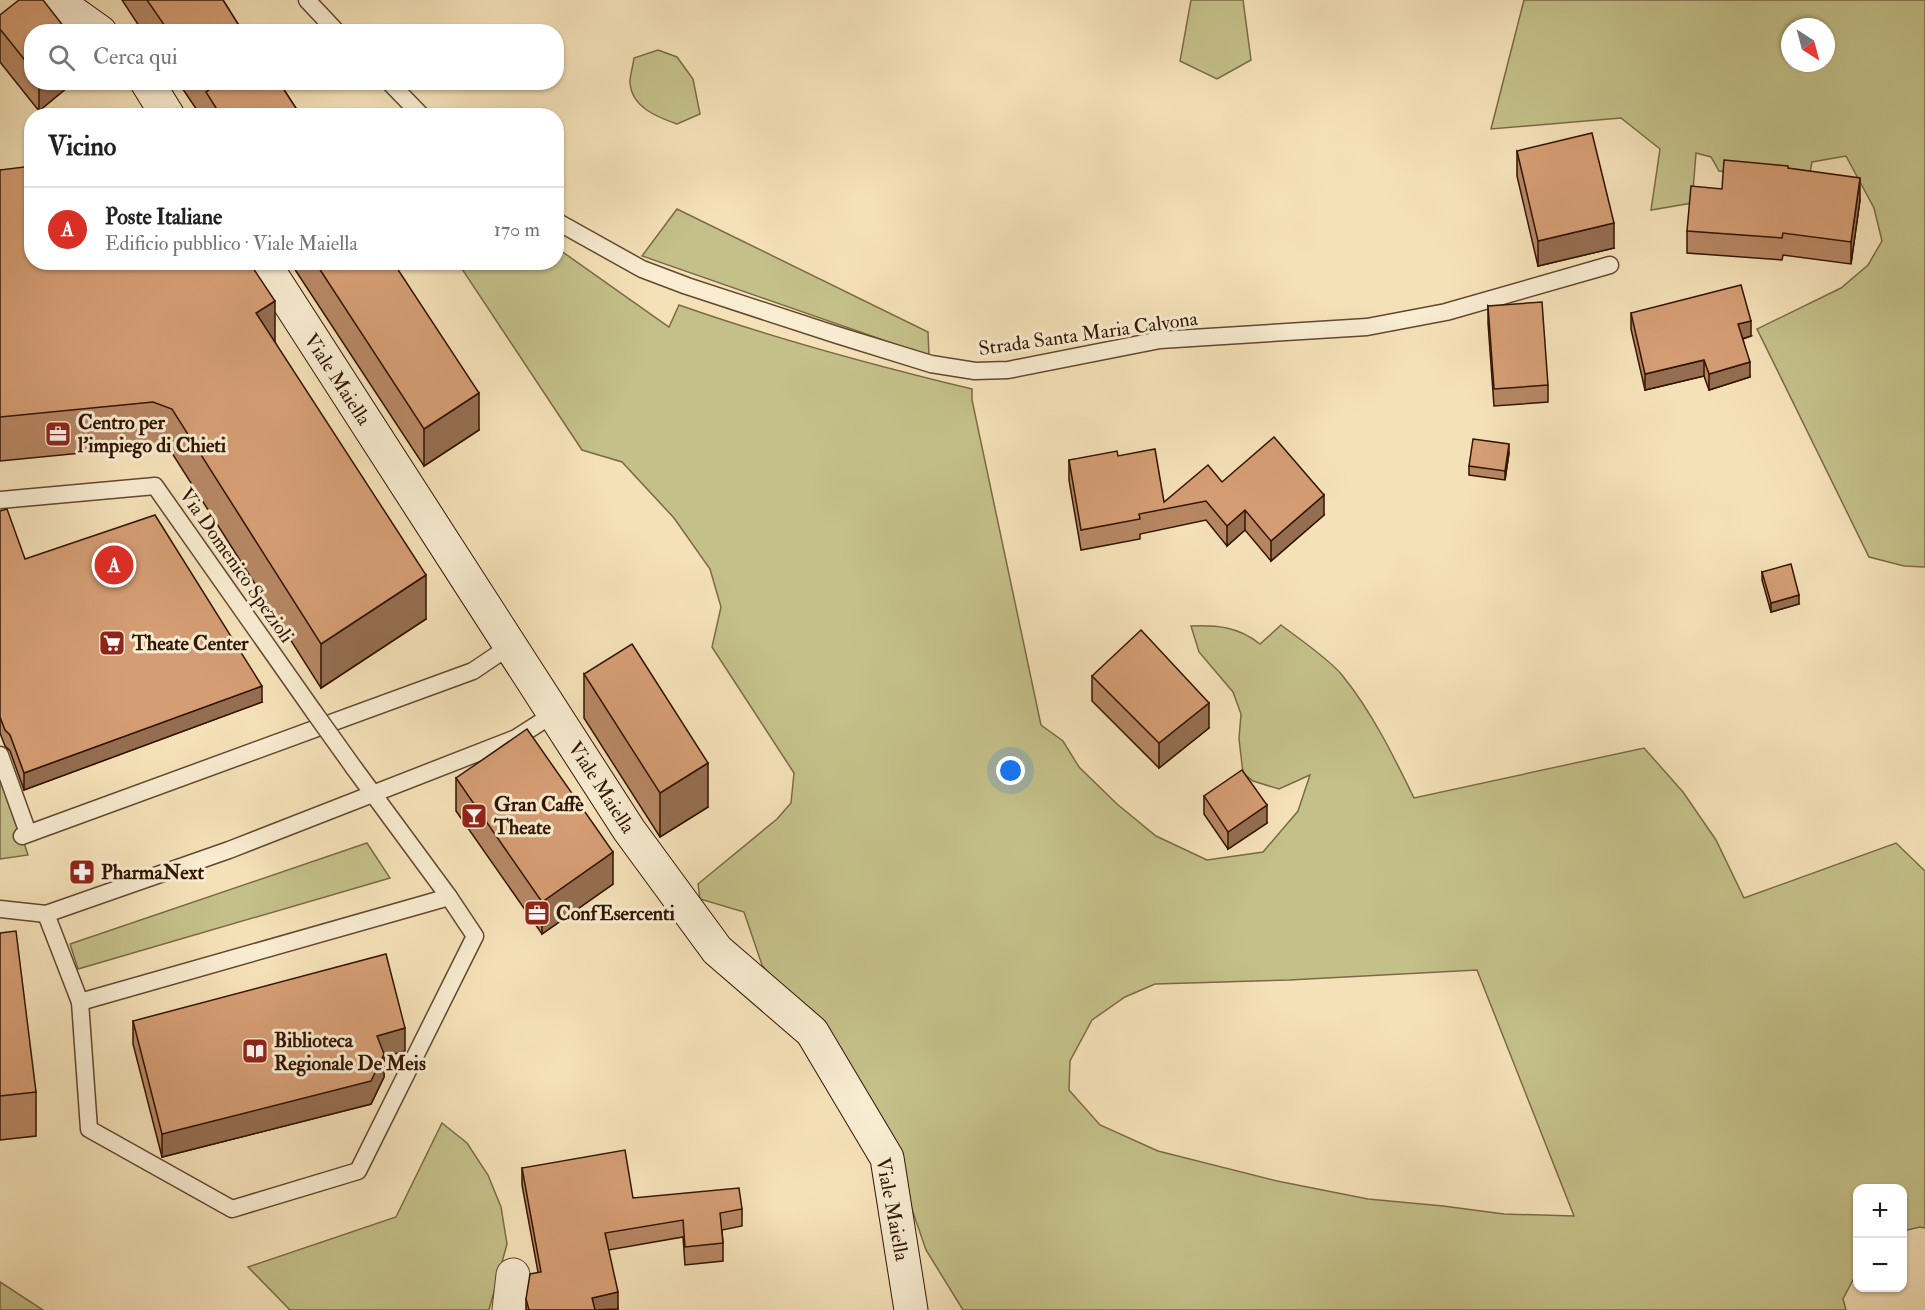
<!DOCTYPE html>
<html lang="it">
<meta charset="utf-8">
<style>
body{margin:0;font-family:"IM FELL Double Pica",serif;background:#f2f2f2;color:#202124}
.controls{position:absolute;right:18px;bottom:18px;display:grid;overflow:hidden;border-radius:12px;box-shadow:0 2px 4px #0004}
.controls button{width:54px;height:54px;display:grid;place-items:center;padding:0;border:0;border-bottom:2px solid #e0e0e0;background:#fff;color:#202124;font:30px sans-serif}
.compass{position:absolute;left:1781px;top:18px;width:54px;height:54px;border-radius:50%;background:#fff;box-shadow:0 2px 4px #0004;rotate:144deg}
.you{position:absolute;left:1011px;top:771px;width:21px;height:21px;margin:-15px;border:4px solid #fff;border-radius:50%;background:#1a73e8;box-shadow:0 0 0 9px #1a73e833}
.badge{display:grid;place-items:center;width:39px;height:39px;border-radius:50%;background:#d93025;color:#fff;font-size:20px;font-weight:700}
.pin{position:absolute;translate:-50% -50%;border:3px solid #fff;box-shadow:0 2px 6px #0006}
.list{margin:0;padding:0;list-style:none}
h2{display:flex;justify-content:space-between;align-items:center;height:78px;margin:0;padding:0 24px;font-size:26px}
h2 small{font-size:20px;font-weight:400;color:#757577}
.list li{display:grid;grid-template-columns:39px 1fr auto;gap:18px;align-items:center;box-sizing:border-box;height:84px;padding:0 24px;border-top:2px solid #e0e0e0}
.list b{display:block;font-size:22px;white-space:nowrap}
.list p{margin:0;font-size:20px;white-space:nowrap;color:#757577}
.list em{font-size:20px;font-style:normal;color:#757577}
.icon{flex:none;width:33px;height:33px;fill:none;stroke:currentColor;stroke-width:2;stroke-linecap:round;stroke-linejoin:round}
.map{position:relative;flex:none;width:1925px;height:1310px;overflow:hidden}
.search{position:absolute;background:#fff;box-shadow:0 2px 4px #0004;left:24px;top:24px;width:540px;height:66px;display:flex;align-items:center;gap:15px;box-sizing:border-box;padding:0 21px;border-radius:24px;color:#757577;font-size:22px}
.panel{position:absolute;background:#fff;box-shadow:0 2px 4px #0004;left:24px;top:108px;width:540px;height:162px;border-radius:24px}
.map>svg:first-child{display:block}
.green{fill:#c4c089;stroke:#7b6a45;stroke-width:1.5;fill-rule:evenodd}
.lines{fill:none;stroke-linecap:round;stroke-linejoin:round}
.service-casing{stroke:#63472f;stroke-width:19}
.minor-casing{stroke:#63472f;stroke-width:35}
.secondary-casing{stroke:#321401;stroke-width:35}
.service{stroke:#f8ecd1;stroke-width:16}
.minor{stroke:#f8ecd1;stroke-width:33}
.secondary{stroke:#f8ecd1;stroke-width:33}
.service-bridge-casing{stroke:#63472f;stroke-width:19;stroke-linecap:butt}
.service-bridge{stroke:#f8ecd1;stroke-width:16}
.wall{fill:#b78764;stroke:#321401;stroke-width:1.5}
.shaded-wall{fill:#956e51;stroke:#321401;stroke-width:1.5}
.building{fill:#d59d74;stroke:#321401;stroke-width:1.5}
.labels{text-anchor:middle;stroke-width:6;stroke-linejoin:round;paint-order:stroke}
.street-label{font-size:20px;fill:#321401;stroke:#f8ecd1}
.poi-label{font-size:20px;font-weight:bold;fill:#321401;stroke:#f8ecd1;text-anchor:start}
</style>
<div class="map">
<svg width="1925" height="1310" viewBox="0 0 1925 1310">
<rect width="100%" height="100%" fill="#f5e1b8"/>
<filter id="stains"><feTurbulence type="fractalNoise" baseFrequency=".00333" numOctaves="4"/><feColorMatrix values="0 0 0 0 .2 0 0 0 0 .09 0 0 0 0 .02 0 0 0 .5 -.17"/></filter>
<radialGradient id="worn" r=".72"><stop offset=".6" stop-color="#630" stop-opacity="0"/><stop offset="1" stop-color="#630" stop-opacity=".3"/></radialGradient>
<!-- green -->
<g class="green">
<polygon points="1191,0 1243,0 1251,60 1217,79 1180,61"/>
<path d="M1524 0H1925V567L1904 566 1869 557 1757 329 1841 288 1868 265 1882 241 1874 208 1846 156 1812 162 1809 178 1719 171 1711 157 1696 153 1692 203 1651 210 1660 149 1621 118 1491 129ZM1790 27H1826V63H1790Z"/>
<path d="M658 50 677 57 693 79 700 114 677 124C657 117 631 107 630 82 630 75 633 66 634 58Z"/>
<polygon points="677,209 928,332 929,356 642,256"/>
<path d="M557 248 669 327 679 305C776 339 872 365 972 389V400L1041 725 1063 741 1079 767 1117 804 1156 836 1207 860 1263 852 1298 811 1310 775 1279 789 1253 781 1243 773 1239 739 1241 714 1233 692 1199 652 1191 626C1218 625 1239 627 1260 644L1281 625C1298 638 1329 659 1342 675 1372 712 1393 755 1414 798L1644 748 1683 792 1716 840 1744 898 1896 843 1925 871V1228L1920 1227 1903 1231 1902 1188H1858L1857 1272 1843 1299 1846 1310H963L926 1250 896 1163 780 987 762 965 744 912 700 899 698 884 777 819 791 803 794 773 712 647 721 607 710 569 674 518 622 462 582 450 458 263 556 262ZM1477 970 1574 1216 1504 1214 1443 1206 1368 1199 1277 1181 1158 1151 1100 1125 1069 1090 1070 1061 1092 1020 1125 997 1155 984 1289 980Z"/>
<polygon points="0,771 28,855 0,859"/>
<polygon points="367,843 390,878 78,969 70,944"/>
<polygon points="442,1123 467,1143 488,1175 501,1207 507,1244 489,1310 290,1310 248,1267 396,1217"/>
<polygon points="0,1282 43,1310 0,1310"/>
</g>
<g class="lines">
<defs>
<g id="service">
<polyline points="307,0 337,32"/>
<polyline points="389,82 422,116"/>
<polyline points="556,221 642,269 687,286 837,335 931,364 975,371 1008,370 1160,340 1367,327 1446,312 1610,265"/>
<polyline points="0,500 155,486 314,712"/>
<polyline points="0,755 28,833"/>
<polyline points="22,836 473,671 510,646"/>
<polyline points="0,909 46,914 229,850 516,738 555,713"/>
<polyline points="46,914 80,1002 89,1129 232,1209 358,1171 475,936 449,897 354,768"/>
<polyline points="80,1002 449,897"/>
</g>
<polyline id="minor" points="509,1310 513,1275"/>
<g id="secondary">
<polyline points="55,0 100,32"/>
<polyline points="147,82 168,116"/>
<polyline points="263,262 629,830 717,950 812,1032 887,1158 911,1310"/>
</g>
</defs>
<!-- service casing -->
<use href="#service" class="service-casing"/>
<!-- minor casing -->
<use href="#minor" class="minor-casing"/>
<!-- secondary casing -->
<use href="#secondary" class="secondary-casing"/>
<!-- service -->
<use href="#service" class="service"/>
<!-- minor -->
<use href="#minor" class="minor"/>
<!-- secondary -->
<use href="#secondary" class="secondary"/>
<defs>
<polyline id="service-bridge" points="314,712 354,768"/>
</defs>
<!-- service-bridge casing -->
<use href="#service-bridge" class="service-bridge-casing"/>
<!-- service-bridge -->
<use href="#service-bridge" class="service-bridge"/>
</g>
<!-- wall -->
<g class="wall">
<polygon points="122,0 223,0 243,32 143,32"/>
<polygon points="0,15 32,32 32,82 74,82 39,111 0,62"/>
<polygon points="178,82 279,82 301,116 201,116"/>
<polygon points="1517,151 1614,248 1538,266 1517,176"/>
<polygon points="1788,168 1860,200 1851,264 1783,255 1782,260 1687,253 1687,231 1722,189"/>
<polygon points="0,170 275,342 426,619 321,688 172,453 153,446 0,461"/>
<polygon points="290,262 393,262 479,430 424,466"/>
<polygon points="1488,306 1548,385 1548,402 1494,406 1488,323"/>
<polygon points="1631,313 1751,336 1743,339 1750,377 1709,390 1704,376 1645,390 1631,329"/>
<polygon points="1509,453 1505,480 1469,475 1469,466"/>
<polygon points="1118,456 1164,502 1222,482 1324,515 1271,561 1245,530 1227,546 1206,520 1140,534 1140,539 1081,550 1069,480 1069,460"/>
<polygon points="0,511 25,559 262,702 24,790 10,751 5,746 0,733"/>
<polygon points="1762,572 1799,604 1771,612 1762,580"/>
<polygon points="584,674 708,807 660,837 584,718"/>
<polygon points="1092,676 1209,728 1159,768 1092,701"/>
<polygon points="456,778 613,884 542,934 456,811"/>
<polygon points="1204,796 1267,823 1228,849 1204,814"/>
<polygon points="0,933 36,1092 36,1136 0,1140"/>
<polygon points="133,1021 405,1051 384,1057 384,1077 371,1104 162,1157 133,1044"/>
<polygon points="522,1168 633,1198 742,1209 742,1226 722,1230 723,1243 723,1261 685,1265 683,1237 608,1250 618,1309 615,1310 526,1310 526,1299 538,1272 522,1185"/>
</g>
<!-- shaded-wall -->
<g class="shaded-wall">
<polygon points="39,82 74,82 39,111"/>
<polygon points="1860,178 1860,200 1851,264 1851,242"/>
<polygon points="1614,223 1614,248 1538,266 1538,241"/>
<polygon points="275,301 275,345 256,313"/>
<polygon points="1751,321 1751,336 1738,340 1738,324"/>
<polygon points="1704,360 1704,376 1645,390 1645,374"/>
<polygon points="1750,362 1750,377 1709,390 1709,374"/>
<polygon points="479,393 479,430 424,466 424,429"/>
<polygon points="1509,444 1509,453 1505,480 1505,471"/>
<polygon points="1324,495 1324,515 1271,561 1271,541"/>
<polygon points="1245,510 1245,530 1227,546 1227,526"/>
<polygon points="426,575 426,619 321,688 321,644"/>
<polygon points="1799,595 1799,604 1771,612 1771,603"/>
<polygon points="262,686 262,702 24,790 24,773"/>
<polygon points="1209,703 1209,728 1159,768 1159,743"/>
<polygon points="708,763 708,807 660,837 660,793"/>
<polygon points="1267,805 1267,823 1228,849 1228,832"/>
<polygon points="613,852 613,884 542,934 542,902"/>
<polygon points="405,1028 405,1051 384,1057 384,1077 371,1104 162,1157 162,1134 377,1036"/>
<polygon points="618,1292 618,1309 592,1310 592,1298"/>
</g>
<!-- building -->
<g class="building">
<polygon points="19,0 43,0 68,32 32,32 32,69 0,29 0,15"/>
<polygon points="147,0 223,0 243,32 169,32"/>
<polygon points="204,82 279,82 301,116 221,116 206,92 209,90"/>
<polygon points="1592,133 1614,223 1538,241 1517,151"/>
<polygon points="1724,160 1788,166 1788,168 1860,178 1851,242 1783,233 1782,238 1687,231 1691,186 1722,189"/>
<polygon points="32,166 32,262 249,262 275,301 256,313 426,575 321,644 172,409 153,402 0,417 0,170"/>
<polygon points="315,262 393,262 479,393 424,429"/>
<polygon points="1741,285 1751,321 1738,324 1750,362 1709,374 1704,360 1645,374 1631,313"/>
<polygon points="1542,302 1548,385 1494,389 1488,306"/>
<polygon points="1274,437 1324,495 1271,541 1245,510 1227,526 1206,501 1139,514 1140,519 1081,530 1069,460 1117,451 1118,456 1155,449 1164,502 1208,465 1222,482"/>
<polygon points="1473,439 1509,444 1505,471 1469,466"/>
<polygon points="7,509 25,559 155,515 262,686 24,773 10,735 5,730 0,717 0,511"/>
<polygon points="1791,564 1799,595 1771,603 1762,572"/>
<polygon points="1141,630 1209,703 1159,743 1092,676"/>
<polygon points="632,644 708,763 660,793 584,674"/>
<polygon points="527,729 613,852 542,902 456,778"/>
<polygon points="1242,770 1267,805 1228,832 1204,796"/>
<polygon points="16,931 36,1092 0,1096 0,933"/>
<polygon points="386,954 405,1028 377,1036 384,1054 371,1081 162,1134 133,1021"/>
<polygon points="625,1150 633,1198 739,1188 742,1209 720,1213 723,1243 685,1247 683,1220 605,1233 618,1292 592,1298 595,1310 529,1310 526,1299 530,1274 541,1272 522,1168"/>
</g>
<!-- icons -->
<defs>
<symbol id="office-square" viewBox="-11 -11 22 22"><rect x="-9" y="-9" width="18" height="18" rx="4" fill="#8f2418" stroke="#f8ecd1"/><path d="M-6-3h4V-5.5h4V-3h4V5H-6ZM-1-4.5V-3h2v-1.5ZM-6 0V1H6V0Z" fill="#fff"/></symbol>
<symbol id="supermarket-square" viewBox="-11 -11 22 22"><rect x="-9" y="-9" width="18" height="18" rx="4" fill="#8f2418" stroke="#f8ecd1"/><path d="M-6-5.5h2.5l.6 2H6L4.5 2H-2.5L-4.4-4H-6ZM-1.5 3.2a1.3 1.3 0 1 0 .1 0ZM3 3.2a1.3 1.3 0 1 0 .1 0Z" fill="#fff"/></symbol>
<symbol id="bar-square" viewBox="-11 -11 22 22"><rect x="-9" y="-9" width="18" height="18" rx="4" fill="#8f2418" stroke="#f8ecd1"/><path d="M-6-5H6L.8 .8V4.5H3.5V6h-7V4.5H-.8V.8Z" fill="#fff"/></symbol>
<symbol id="pharmacy-square" viewBox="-11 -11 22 22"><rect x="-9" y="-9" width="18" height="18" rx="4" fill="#8f2418" stroke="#f8ecd1"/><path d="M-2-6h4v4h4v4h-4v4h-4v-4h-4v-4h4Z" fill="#fff"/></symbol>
<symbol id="library-square" viewBox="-11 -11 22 22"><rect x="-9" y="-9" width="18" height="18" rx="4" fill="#8f2418" stroke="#f8ecd1"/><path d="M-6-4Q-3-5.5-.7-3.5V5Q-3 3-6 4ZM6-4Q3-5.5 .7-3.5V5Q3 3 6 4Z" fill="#fff"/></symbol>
</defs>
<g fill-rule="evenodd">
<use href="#office-square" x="43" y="419" width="30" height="30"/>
<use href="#supermarket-square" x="97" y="628" width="30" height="30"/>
<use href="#bar-square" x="459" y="801" width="30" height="30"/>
<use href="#pharmacy-square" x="67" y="857" width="30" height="30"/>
<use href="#office-square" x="522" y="898" width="30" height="30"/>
<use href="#library-square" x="240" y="1036" width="30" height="30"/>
</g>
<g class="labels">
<!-- street labels -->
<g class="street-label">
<text transform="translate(1088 333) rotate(-8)" y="7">Strada Santa Maria Calvona</text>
<text transform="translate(338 379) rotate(57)" y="7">Viale Maiella</text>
<text transform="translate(237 565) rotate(55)" y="7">Via Domenico Spezioli</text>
<text transform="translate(602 787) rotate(57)" y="7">Viale Maiella</text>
<text transform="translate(893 1209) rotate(79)" y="7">Viale Maiella</text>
</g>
<!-- poi labels -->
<g class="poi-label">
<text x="78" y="429">Centro per<tspan x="78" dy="23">l'impiego di Chieti</tspan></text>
<text x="132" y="650">Theate Center</text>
<text x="494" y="811">Gran Caffè<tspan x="494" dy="23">Theate</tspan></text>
<text x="101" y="879">PharmaNext</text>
<text x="556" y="920">ConfEsercenti</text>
<text x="274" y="1047">Biblioteca<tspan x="274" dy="23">Regionale De Meis</tspan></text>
</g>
</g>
<rect width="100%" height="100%" filter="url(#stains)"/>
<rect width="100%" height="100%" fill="url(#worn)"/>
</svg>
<div class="controls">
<button>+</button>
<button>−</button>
</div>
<svg class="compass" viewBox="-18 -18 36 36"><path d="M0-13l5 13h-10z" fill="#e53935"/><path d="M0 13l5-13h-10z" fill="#757577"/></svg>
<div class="you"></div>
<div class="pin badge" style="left:114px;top:565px">A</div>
<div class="search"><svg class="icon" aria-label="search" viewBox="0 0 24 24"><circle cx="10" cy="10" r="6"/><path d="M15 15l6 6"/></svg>Cerca qui</div>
<section class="panel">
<h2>Vicino<small></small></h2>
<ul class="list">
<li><span class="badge">A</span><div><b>Poste Italiane</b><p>Edificio pubblico · Viale Maiella</p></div><em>170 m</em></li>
</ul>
</section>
</div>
